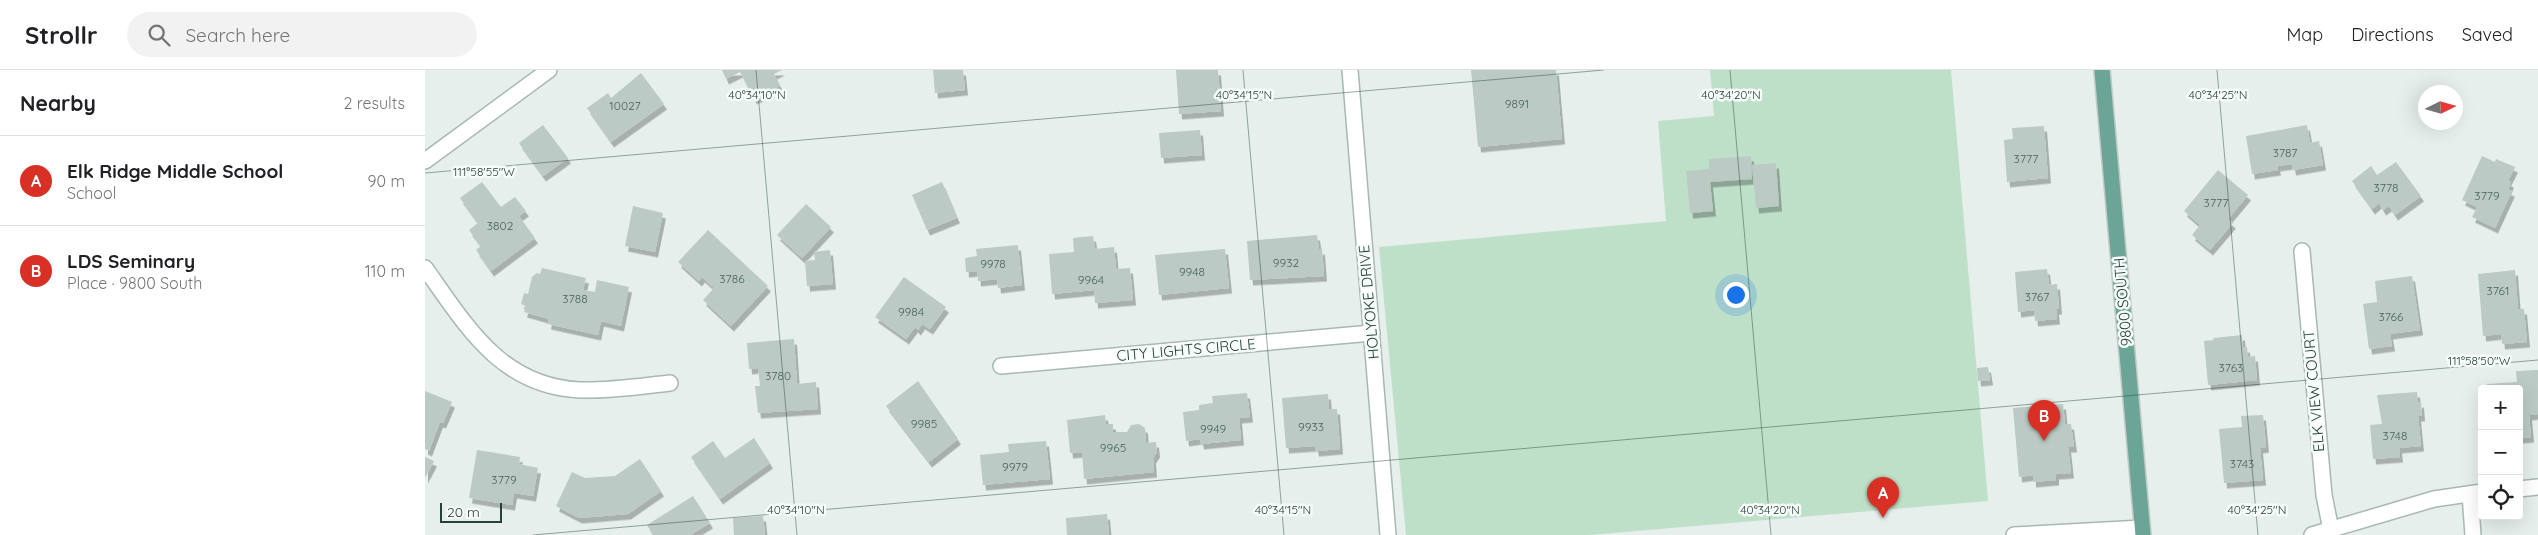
<!DOCTYPE html>
<meta charset="utf-8">
<style>
body{margin:0;font-family:Quicksand,sans-serif;background:#f2f2f2;color:#202124}
.controls{position:absolute;right:15px;bottom:15px;display:grid;overflow:hidden;border-radius:5px;box-shadow:0 5px 20px #0002}
.controls button{width:45px;height:45px;display:grid;place-items:center;padding:0;border:0;border-bottom:1px solid #e0e0e0;background:#fff;color:#202124;font:25px sans-serif}
.compass{position:absolute;left:1993px;top:15px;width:45px;height:45px;border-radius:50%;background:#fff;box-shadow:0 5px 20px #0002;rotate:85deg}
.scale{position:absolute;left:15px;bottom:12px;width:62px;box-sizing:border-box;padding-left:5px;border:2px solid #24423a;border-top:0;font-size:14px;line-height:18px;white-space:nowrap;color:#24423a;-webkit-text-stroke:4px #f7fbf9;paint-order:stroke}
.you{position:absolute;left:1310px;top:224px;width:18px;height:18px;margin:-12px;border:4px solid #fff;border-radius:50%;background:#1a73e8;box-shadow:0 0 0 8px #1a73e833}
.badge{display:grid;place-items:center;width:32px;height:32px;border-radius:50%;background:#d93025;color:#fff;font-size:16px;font-weight:700}
.pin{position:absolute;translate:-50% -41px;filter:drop-shadow(0 1px 2px #0008)}
.pin::after{content:'';position:absolute;top:26px;width:18px;height:15px;background:inherit;clip-path:polygon(0 0,100% 0,50% 100%)}
.list{margin:0;padding:0;list-style:none}
h2{display:flex;justify-content:space-between;align-items:center;height:65px;margin:0;padding:0 20px;font-size:21px}
h2 small{font-size:16px;font-weight:400;color:#757577}
.list li{display:grid;grid-template-columns:32px 1fr auto;gap:15px;align-items:center;box-sizing:border-box;height:90px;padding:0 20px;border-top:1px solid #e0e0e0}
.list b{display:block;font-size:19px;white-space:nowrap}
.list p{margin:0;font-size:16px;white-space:nowrap;color:#757577}
.list em{font-size:16px;font-style:normal;color:#757577}
.icon{flex:none;width:28px;height:28px;fill:none;stroke:currentColor;stroke-width:2;stroke-linecap:round;stroke-linejoin:round}
.map{position:relative;flex:none;width:2113px;height:465px;overflow:hidden}
header{display:flex;align-items:center;gap:30px;box-sizing:border-box;height:70px;padding:0 25px;background:#fff;border-bottom:1px solid #e0e0e0}
header strong{font-size:24px}
nav{display:flex;gap:28px;margin-inline-start:auto;font-size:18px}
.search{width:350px;height:45px;background:#f2f2f2;display:flex;align-items:center;gap:12px;box-sizing:border-box;padding:0 18px;border-radius:28px;color:#757577;font-size:19px}
main{display:flex}
aside{flex:1;background:#fff}
.map>svg:first-child{display:block}
.green{fill:#bfe0c8}
.building{fill:#bbcac4;filter:url(#shadow)}
.lines{fill:none;stroke-linecap:round;stroke-linejoin:round}
.minor-casing{stroke:#a8b8b2;stroke-width:18}
.major-casing{stroke:#c2cac8;stroke-width:18}
.minor{stroke:#fff;stroke-width:15}
.major{stroke:#6aa596;stroke-width:15}
.ticks{fill:none;stroke:#24423a;stroke-width:1;stroke-opacity:0.45}
.labels{text-anchor:middle;stroke-width:5;stroke-linejoin:round;paint-order:stroke}
.number-label{font-size:12px;fill:#4a645c}
.street-label{font-size:15px;fill:#24423a;stroke:#f7fbf9}
.ticks-label{font-size:12px;text-anchor:middle;fill:#24423a;stroke:#f7fbf9;stroke-width:5;stroke-linejoin:round;paint-order:stroke}
</style>
<header>
<strong>Strollr</strong>
<div class="search"><svg class="icon" aria-label="search" viewBox="0 0 24 24"><circle cx="10" cy="10" r="6"/><path d="M15 15l6 6"/></svg>Search here</div>
<nav><a>Map</a><a>Directions</a><a>Saved</a></nav>
</header>
<main>
<aside>
<h2>Nearby<small>2 results</small></h2>
<ul class="list">
<li><span class="badge">A</span><div><b>Elk Ridge Middle School</b><p>School</p></div><em>90 m</em></li>
<li><span class="badge">B</span><div><b>LDS Seminary</b><p>Place · 9800 South</p></div><em>110 m</em></li>
</ul>
</aside>
<div class="map">
<svg width="2113" height="465" viewBox="0 0 2113 465">
<defs>
<filter id="shadow"><feDropShadow dx="3" dy="5.5" stdDeviation="0" flood-color="#0004"/></filter>
</defs>
<rect width="100%" height="100%" fill="#e6efeb"/>
<!-- green -->
<polygon class="green" points="1285,0 1526,0 1563,431 1164,465 981,465 954,177 1241,151 1233,51 1289,46"/>
<!-- building -->
<g class="building">
<polygon points="297,0 357,0 349,4 355,16 329,29 315,2 301,9"/>
<polygon points="508,0 538,0 540,20 510,23"/>
<polygon points="751,0 793,0 796,41 754,44"/>
<polygon points="1046,0 1131,0 1137,69 1053,77"/>
<polygon points="216,3 239,34 186,72 162,38 183,23 186,28"/>
<polygon points="118,55 143,88 118,106 94,73"/>
<polygon points="1882,55 1885,73 1894,71 1898,95 1868,100 1867,94 1852,96 1853,100 1827,104 1821,66"/>
<polygon points="1619,56 1623,108 1582,112 1579,70 1588,69 1587,58"/>
<polygon points="775,60 777,85 736,88 734,63"/>
<polygon points="1326,86 1327,109 1285,112 1288,141 1265,143 1261,101 1284,99 1284,89"/>
<polygon points="2057,86 2070,92 2071,89 2090,97 2083,111 2086,112 2083,120 2087,121 2070,158 2047,147 2052,137 2037,130"/>
<polygon points="1971,92 1996,126 1970,145 1964,136 1958,140 1954,133 1947,139 1927,111 1946,96 1952,105"/>
<polygon points="1351,93 1354,136 1331,138 1327,95"/>
<polygon points="1793,100 1823,125 1803,149 1808,153 1785,180 1767,165 1775,155 1759,141"/>
<polygon points="57,112 76,137 90,127 101,141 94,146 110,168 66,201 51,180 56,176 44,160 53,153 35,128"/>
<polygon points="517,112 532,148 502,160 487,125"/>
<polygon points="381,134 406,157 377,188 352,165"/>
<polygon points="208,136 238,143 230,182 200,176"/>
<polygon points="283,160 343,216 306,256 278,230 289,218 277,207 274,211 253,192"/>
<polygon points="892,165 894,180 897,179 899,206 825,210 822,171"/>
<polygon points="668,166 670,179 689,177 691,199 705,198 708,230 670,233 669,220 627,224 624,184 649,182 648,168"/>
<polygon points="593,175 597,215 573,218 572,209 553,211 552,201 541,202 540,188 552,186 551,179"/>
<polygon points="800,179 804,218 734,225 730,185"/>
<polygon points="405,180 408,214 382,216 380,191 390,190 389,182"/>
<polygon points="117,198 161,208 158,220 170,222 172,210 204,217 196,256 176,251 173,265 123,254 124,249 99,242 101,236 96,234 99,223 103,224 107,207 112,203 115,204"/>
<polygon points="1622,199 1624,215 1632,214 1634,239 1631,239 1632,249 1610,251 1609,240 1593,242 1590,202"/>
<polygon points="2090,200 2093,239 2099,239 2102,272 2077,274 2076,264 2058,266 2053,204"/>
<polygon points="1987,206 1995,260 1965,264 1967,276 1944,279 1938,234 1952,232 1950,211"/>
<polygon points="479,207 521,237 505,259 497,254 493,260 490,257 481,269 450,247"/>
<polygon points="1817,265 1818,278 1822,277 1823,287 1830,286 1832,310 1783,315 1779,271 1789,270 1788,268"/>
<polygon points="369,269 372,314 391,312 393,339 333,343 330,316 335,316 333,298 324,299 322,273"/>
<polygon points="1563,297 1565,310 1553,311 1552,298"/>
<polygon points="2113,300 2113,344 2104,345 2106,367 2094,368 2094,319 2062,319 2062,314 2092,312 2091,301"/>
<polygon points="493,311 533,369 504,392 461,336"/>
<polygon points="0,321 27,332 18,353 15,352 4,381 0,379"/>
<polygon points="1992,322 1993,333 1996,332 1997,346 1993,346 1996,376 1974,378 1975,387 1948,389 1945,355 1957,354 1952,325"/>
<polygon points="822,323 825,347 814,348 816,370 776,374 775,369 761,371 758,342 774,340 774,335 788,333 787,326"/>
<polygon points="903,324 904,339 912,339 915,379 891,381 890,376 861,378 857,328"/>
<polygon points="1638,334 1640,354 1646,354 1649,377 1643,377 1646,403 1631,404 1631,410 1608,412 1608,405 1594,407 1588,338"/>
<polygon points="680,345 681,354 688,354 688,362 702,362 706,355 714,354 720,358 721,373 731,372 732,382 728,388 729,402 659,409 657,382 645,383 642,350"/>
<polygon points="1838,345 1841,377 1835,378 1838,410 1799,413 1794,359 1817,357 1816,346"/>
<polygon points="329,368 345,393 295,429 266,387 288,371 300,388"/>
<polygon points="621,371 625,409 558,415 555,385 584,382 583,374"/>
<polygon points="52,380 95,387 94,394 113,398 108,426 89,423 87,435 44,428"/>
<polygon points="0,387 9,391 0,408"/>
<polygon points="215,389 236,421 203,444 154,448 131,436 147,402 160,408 190,406"/>
<polygon points="268,426 285,453 265,465 228,465 222,455"/>
<polygon points="682,444 684,465 642,465 641,448"/>
<polygon points="338,446 340,465 309,465 308,448"/>
</g>
<g class="lines">
<defs>
<g id="minor">
<polyline points="925,0 963,465"/>
<polyline points="0,91 124,0"/>
<polyline points="1877,181 1899,425 1906,460"/>
<path d="M0 198C41 255 75 316 154 320 184 321 216 316 245 313"/>
<polyline points="576,296 947,263"/>
<polyline points="2094,419 2113,417"/>
<polyline points="2045,424 2048,465"/>
<polyline points="1589,465 1717,458"/>
<polyline points="1887,465 2009,429 2057,422"/>
</g>
<polyline id="major" points="1677,0 1718,465"/>
</defs>
<!-- minor casing -->
<use href="#minor" class="minor-casing"/>
<!-- major casing -->
<use href="#major" class="major-casing"/>
<!-- minor -->
<use href="#minor" class="minor"/>
<!-- major -->
<use href="#major" class="major"/>
</g>
<!-- ticks -->
<path class="ticks" d="M331 0 372 465M818 0 859 465M1305 0 1346 465M1792 0 1833 465M0 103 1179 0M108 465 2113 290"/>
<g class="labels">
<!-- number labels -->
<g class="number-label">
<text x="1092" y="38">9891</text>
<text x="200" y="40">10027</text>
<text x="1860" y="87">3787</text>
<text x="1601" y="93">3777</text>
<text x="1961" y="122">3778</text>
<text x="2062" y="130">3779</text>
<text x="1791" y="137">3777</text>
<text x="75" y="160">3802</text>
<text x="861" y="197">9932</text>
<text x="568" y="198">9978</text>
<text x="767" y="206">9948</text>
<text x="307" y="213">3786</text>
<text x="666" y="214">9964</text>
<text x="2073" y="225">3761</text>
<text x="1612" y="231">3767</text>
<text x="150" y="233">3788</text>
<text x="486" y="246">9984</text>
<text x="1966" y="251">3766</text>
<text x="1806" y="302">3763</text>
<text x="353" y="310">3780</text>
<text x="499" y="358">9985</text>
<text x="886" y="361">9933</text>
<text x="788" y="363">9949</text>
<text x="1970" y="370">3748</text>
<text x="688" y="382">9965</text>
<text x="1817" y="398">3743</text>
<text x="590" y="401">9979</text>
<text x="79" y="414">3779</text>
</g>
<!-- street labels -->
<g class="street-label">
<text transform="translate(944 232) rotate(-95)" y="5">HOLYOKE DRIVE</text>
<text transform="translate(1698 232) rotate(-95)" y="5">9800 SOUTH</text>
<text transform="translate(761 280) rotate(-5)" y="5">CITY LIGHTS CIRCLE</text>
<text transform="translate(1889 321) rotate(-95)" y="5">ELK VIEW COURT</text>
</g>
</g>
<g class="ticks-label">
<text x="332" y="29">40°34'10"N</text>
<text x="819" y="29">40°34'15"N</text>
<text x="1306" y="29">40°34'20"N</text>
<text x="1793" y="29">40°34'25"N</text>
<text x="59" y="106">111°58'55"W</text>
<text x="2054" y="295">111°58'50"W</text>
<text x="371" y="444">40°34'10"N</text>
<text x="858" y="444">40°34'15"N</text>
<text x="1345" y="444">40°34'20"N</text>
<text x="1832" y="444">40°34'25"N</text>
</g>
</svg>
<div class="controls">
<button>+</button>
<button>−</button>
<button><svg class="icon" aria-label="locate" viewBox="0 0 24 24"><circle cx="12" cy="12" r="6"/><path d="M12 2v4M12 18v4M2 12h4M18 12h4"/></svg></button>
</div>
<svg class="compass" viewBox="-18 -18 36 36"><path d="M0-13l5 13h-10z" fill="#e53935"/><path d="M0 13l5-13h-10z" fill="#757577"/></svg>
<div class="scale">20 m</div>
<div class="you"></div>
<div class="pin badge" style="left:1458px;top:448px">A</div>
<div class="pin badge" style="left:1619px;top:371px">B</div>
</div>
</main>
